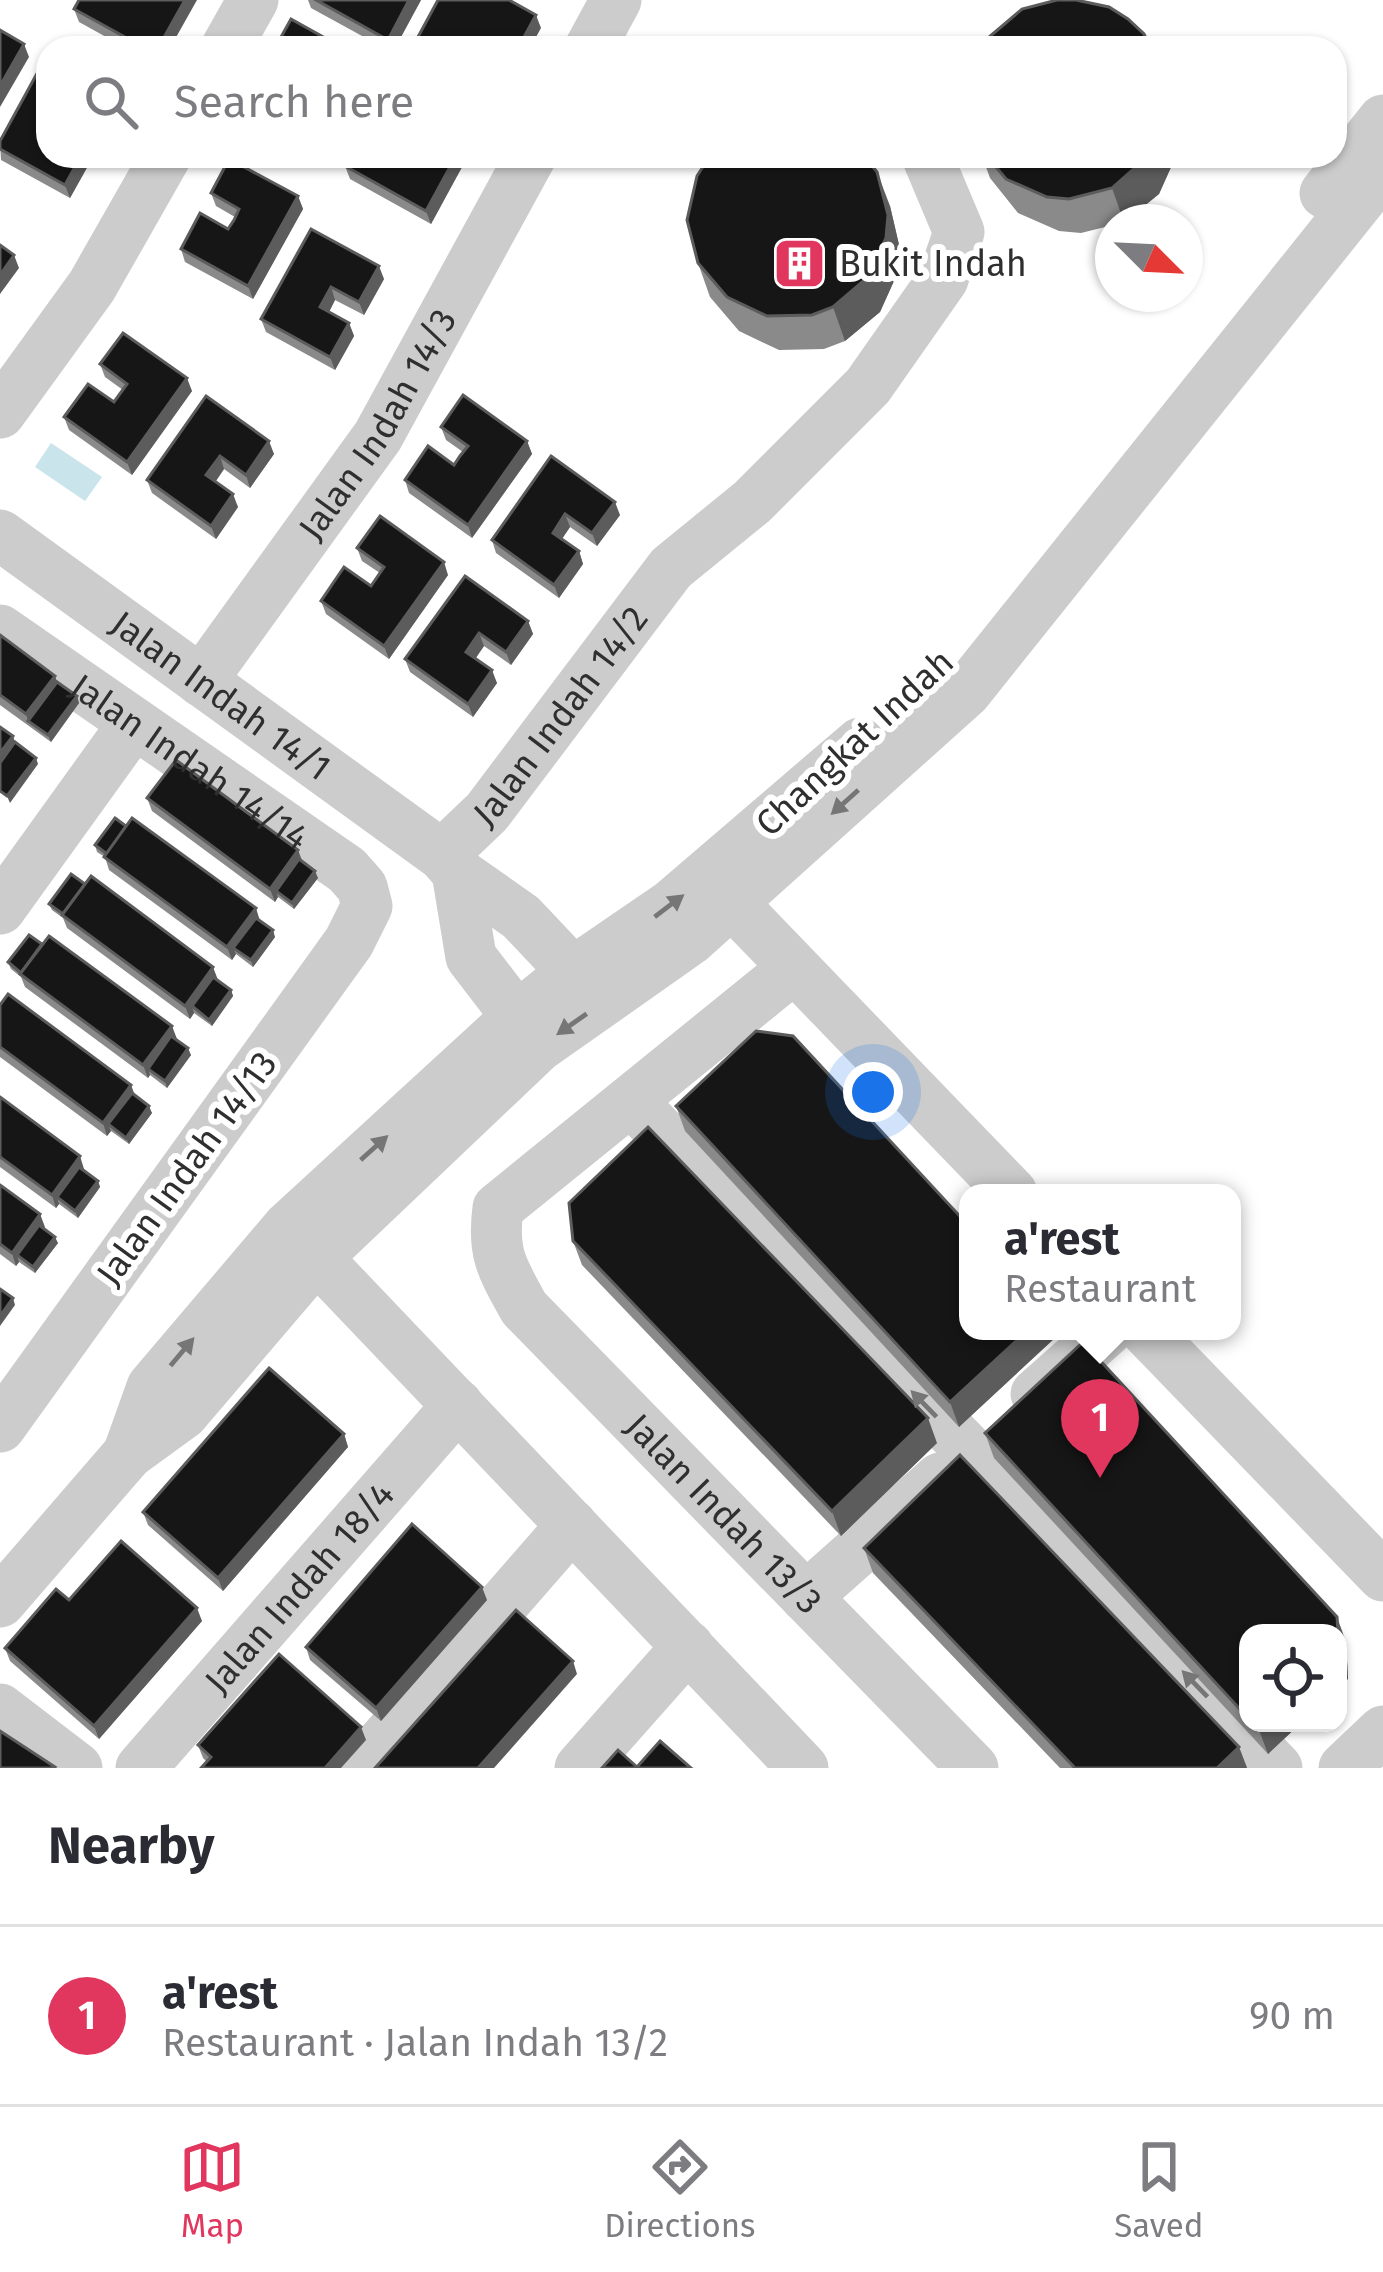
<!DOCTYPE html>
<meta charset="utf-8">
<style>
body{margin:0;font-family:"Fira Sans",sans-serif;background:#f2f2f3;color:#2b2b33}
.controls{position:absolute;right:36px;bottom:36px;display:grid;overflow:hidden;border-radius:24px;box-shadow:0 3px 9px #0004}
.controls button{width:108px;height:108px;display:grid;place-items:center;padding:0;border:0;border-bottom:3px solid #e1e1e2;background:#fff;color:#2b2b33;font:60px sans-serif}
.compass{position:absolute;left:1095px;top:204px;width:108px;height:108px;border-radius:50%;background:#fff;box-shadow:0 3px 9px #0004;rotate:114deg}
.you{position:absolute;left:873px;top:1092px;width:42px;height:42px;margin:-30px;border:9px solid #fff;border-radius:50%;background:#1a73e8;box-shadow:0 0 0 18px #1a73e833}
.badge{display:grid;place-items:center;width:78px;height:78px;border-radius:50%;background:#e1375e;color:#fff;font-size:39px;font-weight:700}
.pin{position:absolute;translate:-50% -99px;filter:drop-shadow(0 3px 6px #0008)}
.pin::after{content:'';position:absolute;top:63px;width:42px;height:36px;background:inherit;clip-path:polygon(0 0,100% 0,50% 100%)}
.popup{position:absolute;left:959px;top:1184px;width:282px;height:156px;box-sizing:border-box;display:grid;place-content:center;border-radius:24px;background:#fff;filter:drop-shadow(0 3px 9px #0005);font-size:39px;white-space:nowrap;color:#7c7c81}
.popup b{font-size:45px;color:#2b2b33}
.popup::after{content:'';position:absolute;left:50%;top:100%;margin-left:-24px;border:24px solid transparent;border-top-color:#fff}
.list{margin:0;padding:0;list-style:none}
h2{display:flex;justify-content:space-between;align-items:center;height:156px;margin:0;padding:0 48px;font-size:51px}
h2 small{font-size:39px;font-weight:400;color:#7c7c81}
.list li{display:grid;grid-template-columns:78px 1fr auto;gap:36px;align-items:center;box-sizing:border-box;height:180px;padding:0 48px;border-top:3px solid #e1e1e2}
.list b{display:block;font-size:45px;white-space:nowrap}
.list p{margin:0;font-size:39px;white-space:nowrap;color:#7c7c81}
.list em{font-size:39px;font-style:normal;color:#7c7c81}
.icon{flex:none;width:66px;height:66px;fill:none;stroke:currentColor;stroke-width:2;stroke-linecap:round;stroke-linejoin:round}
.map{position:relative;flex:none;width:1383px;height:1768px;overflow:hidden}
.search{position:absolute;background:#fff;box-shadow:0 3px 9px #0004;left:36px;right:36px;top:36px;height:132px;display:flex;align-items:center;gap:30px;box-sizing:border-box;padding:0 42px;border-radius:36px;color:#7c7c81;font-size:45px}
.sheet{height:336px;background:#fff}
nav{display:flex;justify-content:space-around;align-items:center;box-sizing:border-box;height:168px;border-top:3px solid #e1e1e2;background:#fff;font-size:33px;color:#7c7c81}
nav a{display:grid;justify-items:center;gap:6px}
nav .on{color:#e1375e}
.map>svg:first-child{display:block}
.water{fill:#cae4eb}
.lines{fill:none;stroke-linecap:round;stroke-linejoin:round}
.minor{stroke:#ccc;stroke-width:51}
.wall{fill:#8a8a8a}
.shaded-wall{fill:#5c5c5c}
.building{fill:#161616;stroke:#5c5c5c;stroke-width:3}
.oneway{fill:#767676}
.labels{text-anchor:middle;stroke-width:12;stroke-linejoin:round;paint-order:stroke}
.poi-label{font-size:36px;fill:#2f2f2f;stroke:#fff;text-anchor:start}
.street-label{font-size:36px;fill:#2f2f2f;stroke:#fff}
</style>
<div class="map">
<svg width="1383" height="1768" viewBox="0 0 1383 1768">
<rect width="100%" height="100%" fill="#fff"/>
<!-- water -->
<polygon class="water" points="51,443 102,477 85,501 35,467"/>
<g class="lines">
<!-- minor -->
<g class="minor">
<polyline points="226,48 253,0"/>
<polyline points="590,48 616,0"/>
<polyline points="1325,193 1383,120"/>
<polyline points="0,413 92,286 166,156"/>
<path id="s1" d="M0 535 442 855 457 872 521 917 573 972"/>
<path id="s2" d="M0 630 347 870 362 887 367 906 349 942 0 1427"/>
<path id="s3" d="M201 681 378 436 531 156"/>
<path id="s4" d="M442 855 487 812 671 568 752 502 868 386 943 279 959 232 927 156"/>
<polyline points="457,872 471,957 517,1017"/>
<polyline points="733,904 1012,1193"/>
<polyline points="0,909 134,723"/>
<path id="s5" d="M794 968 498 1208C492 1254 502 1268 524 1308L973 1768"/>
<polyline points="631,1101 1277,1768"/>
<polyline points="292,1232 803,1768"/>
<polyline points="1146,1331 1383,1576"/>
<polyline points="1036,1394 1107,1331"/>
<polyline points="128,1454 152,1387 288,1227 517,1017 573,972 671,905 860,743"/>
<polyline points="806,1597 940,1478"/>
<polyline points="0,1602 128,1454 183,1414 317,1257 538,1047 690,940 966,692 1383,171"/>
<polyline points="0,1709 77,1768"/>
<path id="s6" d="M141 1768 458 1405"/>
<polyline points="360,1768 572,1525"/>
<polyline points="580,1768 688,1646"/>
<polyline points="1344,1768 1383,1731"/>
</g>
</g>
<!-- wall -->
<g class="wall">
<polygon points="308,0 421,0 395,48 384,48 311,8"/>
<polygon points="74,9 170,48 126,48 79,22"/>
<polygon points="0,141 48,156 89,164 70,198 1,160"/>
<polygon points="351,156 468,156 431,224 350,179 345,166"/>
<polygon points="982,156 1176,156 1159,194 1125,222 1113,222 1113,225 1081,233 1059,231 1018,213 990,178"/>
<polygon points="211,193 298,196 303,209 253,299 185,262 181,249 228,229 235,217 216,206"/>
<polygon points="890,206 900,249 898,272 880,312 845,341 824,349 779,350 739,331 710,297 698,263"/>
<polygon points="311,229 384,279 364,315 335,300 329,312 349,323 354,336 335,370 266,332 261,319"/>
<polygon points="100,364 192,391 132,475 69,430 64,417 114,402 123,390 105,377"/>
<polygon points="206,396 274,454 250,488 224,469 216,481 238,507 216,539 152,493 147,480"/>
<polygon points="441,427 527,441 532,454 472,538 409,493 405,480 454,465 463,452 446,440"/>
<polygon points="551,456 620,515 597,546 570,527 562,539 579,551 583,564 559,598 496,553 492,540"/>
<polygon points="357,548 448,575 389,659 326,614 321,601 371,586 380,573 362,561"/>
<polygon points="465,576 528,621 533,634 511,665 484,646 475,659 497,683 473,717 410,672 405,659"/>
<polygon points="0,635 77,696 79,703 51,742 0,705"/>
<polygon points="147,798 303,862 318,878 294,909 278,897 275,902 152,811"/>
<polygon points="95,845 260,921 275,937 253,967 236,954 232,960 109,870 105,857 97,852"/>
<polygon points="49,904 218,980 231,990 233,996 212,1026 194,1013 190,1019 67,928 63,918 52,910"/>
<polygon points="42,944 176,1040 191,1055 167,1088 150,1075 148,1078 25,987 21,977 11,969 8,962"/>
<polygon points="0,1002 135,1096 152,1113 129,1144 111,1131 107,1136 0,1057"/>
<polygon points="0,1097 98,1181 100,1187 78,1218 59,1204 56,1208 0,1167"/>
<polygon points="676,1106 968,1331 1055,1331 1057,1336 959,1427 685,1131"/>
<polygon points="0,1185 40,1214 44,1228 58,1243 35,1273 19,1262 16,1266 0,1254"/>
<polygon points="573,1241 937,1443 841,1536 582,1265"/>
<polygon points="985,1433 1346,1642 1348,1679 1248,1633 1248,1723 1301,1723 1268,1754 994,1458"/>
<polygon points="344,1434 348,1447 223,1591 148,1525 143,1512"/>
<polygon points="864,1548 1239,1747 1247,1768 1060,1768 873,1573"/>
<polygon points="69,1600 202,1621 99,1739 10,1661 5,1648"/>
<polygon points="487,1600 381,1721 310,1660 306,1647"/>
<polygon points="366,1740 206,1761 203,1758 198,1745"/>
</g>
<!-- shaded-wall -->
<g class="shaded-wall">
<polygon points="185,0 197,0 170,48 158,48"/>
<polygon points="409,0 421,0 395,48 391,48 388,40"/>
<polygon points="536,15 541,28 530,48 518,48"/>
<polygon points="24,44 29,57 0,107 0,86"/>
<polygon points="81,156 86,156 89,164 70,198 65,185"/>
<polygon points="456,156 468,156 431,224 426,211"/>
<polygon points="1148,156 1176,156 1159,194 1124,222 1112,188"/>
<polygon points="877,172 890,206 900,249 898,272 880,312 845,341 833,307"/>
<polygon points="298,196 303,209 253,299 248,286"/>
<polygon points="14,255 19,268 0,294 0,275"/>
<polygon points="379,266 384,279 364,315 359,302"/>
<polygon points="331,287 335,300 325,320 320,307"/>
<polygon points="349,323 354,336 335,370 330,357"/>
<polygon points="187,378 192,391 132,475 127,462"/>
<polygon points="269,441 274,454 250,488 246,475"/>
<polygon points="527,441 532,454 472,538 468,525"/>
<polygon points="220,456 224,469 211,488 206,475"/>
<polygon points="233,494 238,507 216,539 211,526"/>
<polygon points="615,502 620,515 597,546 592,533"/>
<polygon points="565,514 570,527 557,546 553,533"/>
<polygon points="579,551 583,564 559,598 554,585"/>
<polygon points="444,562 448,575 389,659 384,646"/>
<polygon points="528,621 533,634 511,665 506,652"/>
<polygon points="479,633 484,646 471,665 466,652"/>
<polygon points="492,670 497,683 473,717 468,704"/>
<polygon points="55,676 59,688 28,721 26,714"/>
<polygon points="77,696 79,703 51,742 48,735"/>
<polygon points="13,736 17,749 0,773 0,753"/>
<polygon points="36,758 38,764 10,803 7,796"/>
<polygon points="298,850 303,863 276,891 278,897 275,902 270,889"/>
<polygon points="315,871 318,878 294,909 292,903"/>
<polygon points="256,908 260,921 233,948 236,954 232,960 227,947"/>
<polygon points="273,930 275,937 253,967 251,960"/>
<polygon points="213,967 218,980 192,1006 194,1013 190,1019 185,1006"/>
<polygon points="231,990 233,996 212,1026 209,1020"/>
<polygon points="172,1026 177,1039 148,1069 150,1075 148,1078 143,1065"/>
<polygon points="188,1048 191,1055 167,1088 165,1081"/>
<polygon points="131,1085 136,1098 108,1124 111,1131 107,1136 103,1123"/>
<polygon points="149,1106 152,1113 129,1144 126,1138"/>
<polygon points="80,1156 84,1169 62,1201 57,1197 59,1204 56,1208 52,1195"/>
<polygon points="98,1181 100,1187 78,1218 75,1211"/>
<polygon points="40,1214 45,1227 22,1259 17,1255 19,1262 16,1266 12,1253"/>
<polygon points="55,1237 58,1243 35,1273 33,1267"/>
<polygon points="13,1298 15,1305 0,1326 0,1316"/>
<polygon points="1027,1331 1055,1331 1057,1336 959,1427 950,1402"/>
<polygon points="928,1418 937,1443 841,1536 832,1511"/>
<polygon points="344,1434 348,1447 223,1591 218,1578"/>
<polygon points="482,1587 487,1600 381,1721 376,1708"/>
<polygon points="197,1608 202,1621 99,1739 94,1726"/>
<polygon points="1337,1617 1346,1642 1348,1679 1338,1689"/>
<polygon points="573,1661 577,1674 494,1768 478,1768"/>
<polygon points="1266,1723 1301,1723 1268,1754 1259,1730"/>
<polygon points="361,1727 366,1740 341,1768 325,1768"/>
<polygon points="1239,1747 1247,1768 1217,1768"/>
</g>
<!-- building -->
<g class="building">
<polygon points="79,0 185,0 158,48 145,48 74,9"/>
<polygon points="316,0 409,0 388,40"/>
<polygon points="438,0 509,0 536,15 518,48 412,48"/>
<polygon points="1057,0 1076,0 1109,7 1128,19 1144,34 1151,48 983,48 988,38 1022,9"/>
<polygon points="291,19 343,48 275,48"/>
<polygon points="0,30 24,44 0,86"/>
<polygon points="46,57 48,58 48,156 81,156 65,185 0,149 0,141"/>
<polygon points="351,156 456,156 426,211 345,166"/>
<polygon points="710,156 864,156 877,172 888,215 886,238 867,278 833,307 812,315 767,316 727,297 698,263 687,220 697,176"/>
<polygon points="987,156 1148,156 1112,188 1069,199 1047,197 1006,179"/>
<polygon points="229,159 298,196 248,286 181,249 200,213 228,229 234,220 239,209 211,193"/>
<polygon points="311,229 379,266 359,302 331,287 320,307 349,323 330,357 261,319"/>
<polygon points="0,245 14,255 0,275"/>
<polygon points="123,333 187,378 127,462 64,417 88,384 114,402 127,384 100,364"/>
<polygon points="463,395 527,441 468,525 405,480 428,446 454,465 460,456 468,446 441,427"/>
<polygon points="206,396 269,441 246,475 220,456 206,475 233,494 211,526 147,480"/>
<polygon points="551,456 615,502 592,533 565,514 553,533 579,551 554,585 492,540"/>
<polygon points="380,516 444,562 384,646 321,601 344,567 371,586 384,567 357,548"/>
<polygon points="465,576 528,621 506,652 479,633 466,652 492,670 468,704 405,659"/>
<polygon points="0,635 55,676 26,714 0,695"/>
<polygon points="57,682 77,696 48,735 28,721"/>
<polygon points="0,727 13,736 0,753"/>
<polygon points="15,742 36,758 7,796 0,791 0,763"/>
<polygon points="176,760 298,850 270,889 147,798"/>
<polygon points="115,818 126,826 107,854 95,845"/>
<polygon points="132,818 256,908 227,947 104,857"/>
<polygon points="299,859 315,871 292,903 276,891"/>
<polygon points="71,874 85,884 63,914 49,904"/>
<polygon points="91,876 213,967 185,1006 62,915"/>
<polygon points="256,918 273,930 251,960 233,948"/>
<polygon points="29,935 42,944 21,973 8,962"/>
<polygon points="49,936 172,1026 143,1065 20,974"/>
<polygon points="213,977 231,990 209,1020 192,1006"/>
<polygon points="8,994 131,1085 103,1123 0,1047 0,1005"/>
<polygon points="756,1031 793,1036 968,1225 968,1331 1027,1331 950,1402 676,1106"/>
<polygon points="171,1036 188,1048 165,1081 148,1069"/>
<polygon points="132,1093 149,1106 126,1138 108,1124"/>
<polygon points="0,1097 80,1156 52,1195 0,1157"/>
<polygon points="648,1127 928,1418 832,1511 573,1241 569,1203"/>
<polygon points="79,1167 98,1181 75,1211 57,1197"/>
<polygon points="0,1185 40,1214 12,1253 0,1244"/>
<polygon points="39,1225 55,1237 33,1267 17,1255"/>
<polygon points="0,1289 13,1298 0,1316"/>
<polygon points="1083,1342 1337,1617 1338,1633 1248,1633 1248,1718 985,1433"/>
<polygon points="269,1368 344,1434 218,1578 143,1512"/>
<polygon points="960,1455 1239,1747 1217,1768 1075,1768 864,1548"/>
<polygon points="412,1524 482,1587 376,1708 306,1647"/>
<polygon points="121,1541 197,1608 94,1726 5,1648 56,1589 69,1600"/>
<polygon points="516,1610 573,1661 478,1768 375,1768"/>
<polygon points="279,1654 361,1727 325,1768 201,1768 211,1757 198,1745"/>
<polygon points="0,1731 55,1767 54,1768 0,1768"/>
<polygon points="660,1741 691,1768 602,1768 618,1750 637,1767"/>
</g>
<!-- one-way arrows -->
<defs><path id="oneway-solid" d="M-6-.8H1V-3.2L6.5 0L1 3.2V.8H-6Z" transform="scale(3)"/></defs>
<g class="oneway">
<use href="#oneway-solid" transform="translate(845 802) rotate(138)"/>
<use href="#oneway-solid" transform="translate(669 906) rotate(-37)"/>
<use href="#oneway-solid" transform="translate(572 1024) rotate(145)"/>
<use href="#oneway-solid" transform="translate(374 1148) rotate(-42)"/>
<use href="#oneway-solid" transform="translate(182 1352) rotate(-50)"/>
<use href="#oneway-solid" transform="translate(924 1404) rotate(-134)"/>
<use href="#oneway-solid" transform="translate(1195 1684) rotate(-134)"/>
</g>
<!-- icons -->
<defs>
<symbol id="building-square" viewBox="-11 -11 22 22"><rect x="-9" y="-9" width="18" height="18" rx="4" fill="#e1375e" stroke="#fff"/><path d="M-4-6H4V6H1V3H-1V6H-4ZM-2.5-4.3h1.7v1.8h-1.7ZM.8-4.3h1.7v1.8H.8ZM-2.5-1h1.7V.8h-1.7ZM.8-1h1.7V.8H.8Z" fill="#fff"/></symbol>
</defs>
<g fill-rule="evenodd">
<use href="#building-square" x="770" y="234" width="59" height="59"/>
</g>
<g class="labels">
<!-- poi labels -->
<g class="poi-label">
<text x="839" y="276">Bukit Indah</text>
</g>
<!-- street labels -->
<g class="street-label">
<text dy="13" stroke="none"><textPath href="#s3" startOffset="312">Jalan Indah 14/3</textPath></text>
<text dy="13" stroke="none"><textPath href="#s1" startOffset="273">Jalan Indah 14/1</textPath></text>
<text dy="13" stroke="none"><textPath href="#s4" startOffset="183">Jalan Indah 14/2</textPath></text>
<text transform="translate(854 742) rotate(-43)" y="13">Changkat Indah</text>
<text dy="13" stroke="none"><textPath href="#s2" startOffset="231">Jalan Indah 14/14</textPath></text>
<text transform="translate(186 1168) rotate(-54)" y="13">Jalan Indah 14/13</text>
<text dy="13" stroke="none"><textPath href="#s5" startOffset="774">Jalan Indah 13/3</textPath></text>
<text dy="13" stroke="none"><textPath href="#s6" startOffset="240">Jalan Indah 18/4</textPath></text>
</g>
</g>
</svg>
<div class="controls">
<button><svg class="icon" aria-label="locate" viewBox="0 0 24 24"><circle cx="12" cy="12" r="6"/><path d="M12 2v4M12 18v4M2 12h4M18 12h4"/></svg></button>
</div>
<svg class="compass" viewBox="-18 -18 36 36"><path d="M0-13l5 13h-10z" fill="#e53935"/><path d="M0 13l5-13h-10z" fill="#7c7c81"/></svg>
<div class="you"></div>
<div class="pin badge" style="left:1100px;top:1478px">1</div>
<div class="popup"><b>a'rest</b>Restaurant</div>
<div class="search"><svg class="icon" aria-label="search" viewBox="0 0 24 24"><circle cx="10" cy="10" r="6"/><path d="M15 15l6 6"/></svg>Search here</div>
</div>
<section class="sheet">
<h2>Nearby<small></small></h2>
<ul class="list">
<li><span class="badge">1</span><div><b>a'rest</b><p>Restaurant · Jalan Indah 13/2</p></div><em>90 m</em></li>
</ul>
</section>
<nav>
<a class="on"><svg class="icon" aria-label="map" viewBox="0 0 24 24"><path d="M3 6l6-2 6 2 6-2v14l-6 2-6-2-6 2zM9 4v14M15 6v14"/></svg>Map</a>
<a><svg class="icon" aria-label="directions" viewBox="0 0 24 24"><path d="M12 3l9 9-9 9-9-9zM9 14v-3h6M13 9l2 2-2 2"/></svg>Directions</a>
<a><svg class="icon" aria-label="saved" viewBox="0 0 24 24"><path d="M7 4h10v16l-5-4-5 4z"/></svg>Saved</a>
</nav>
